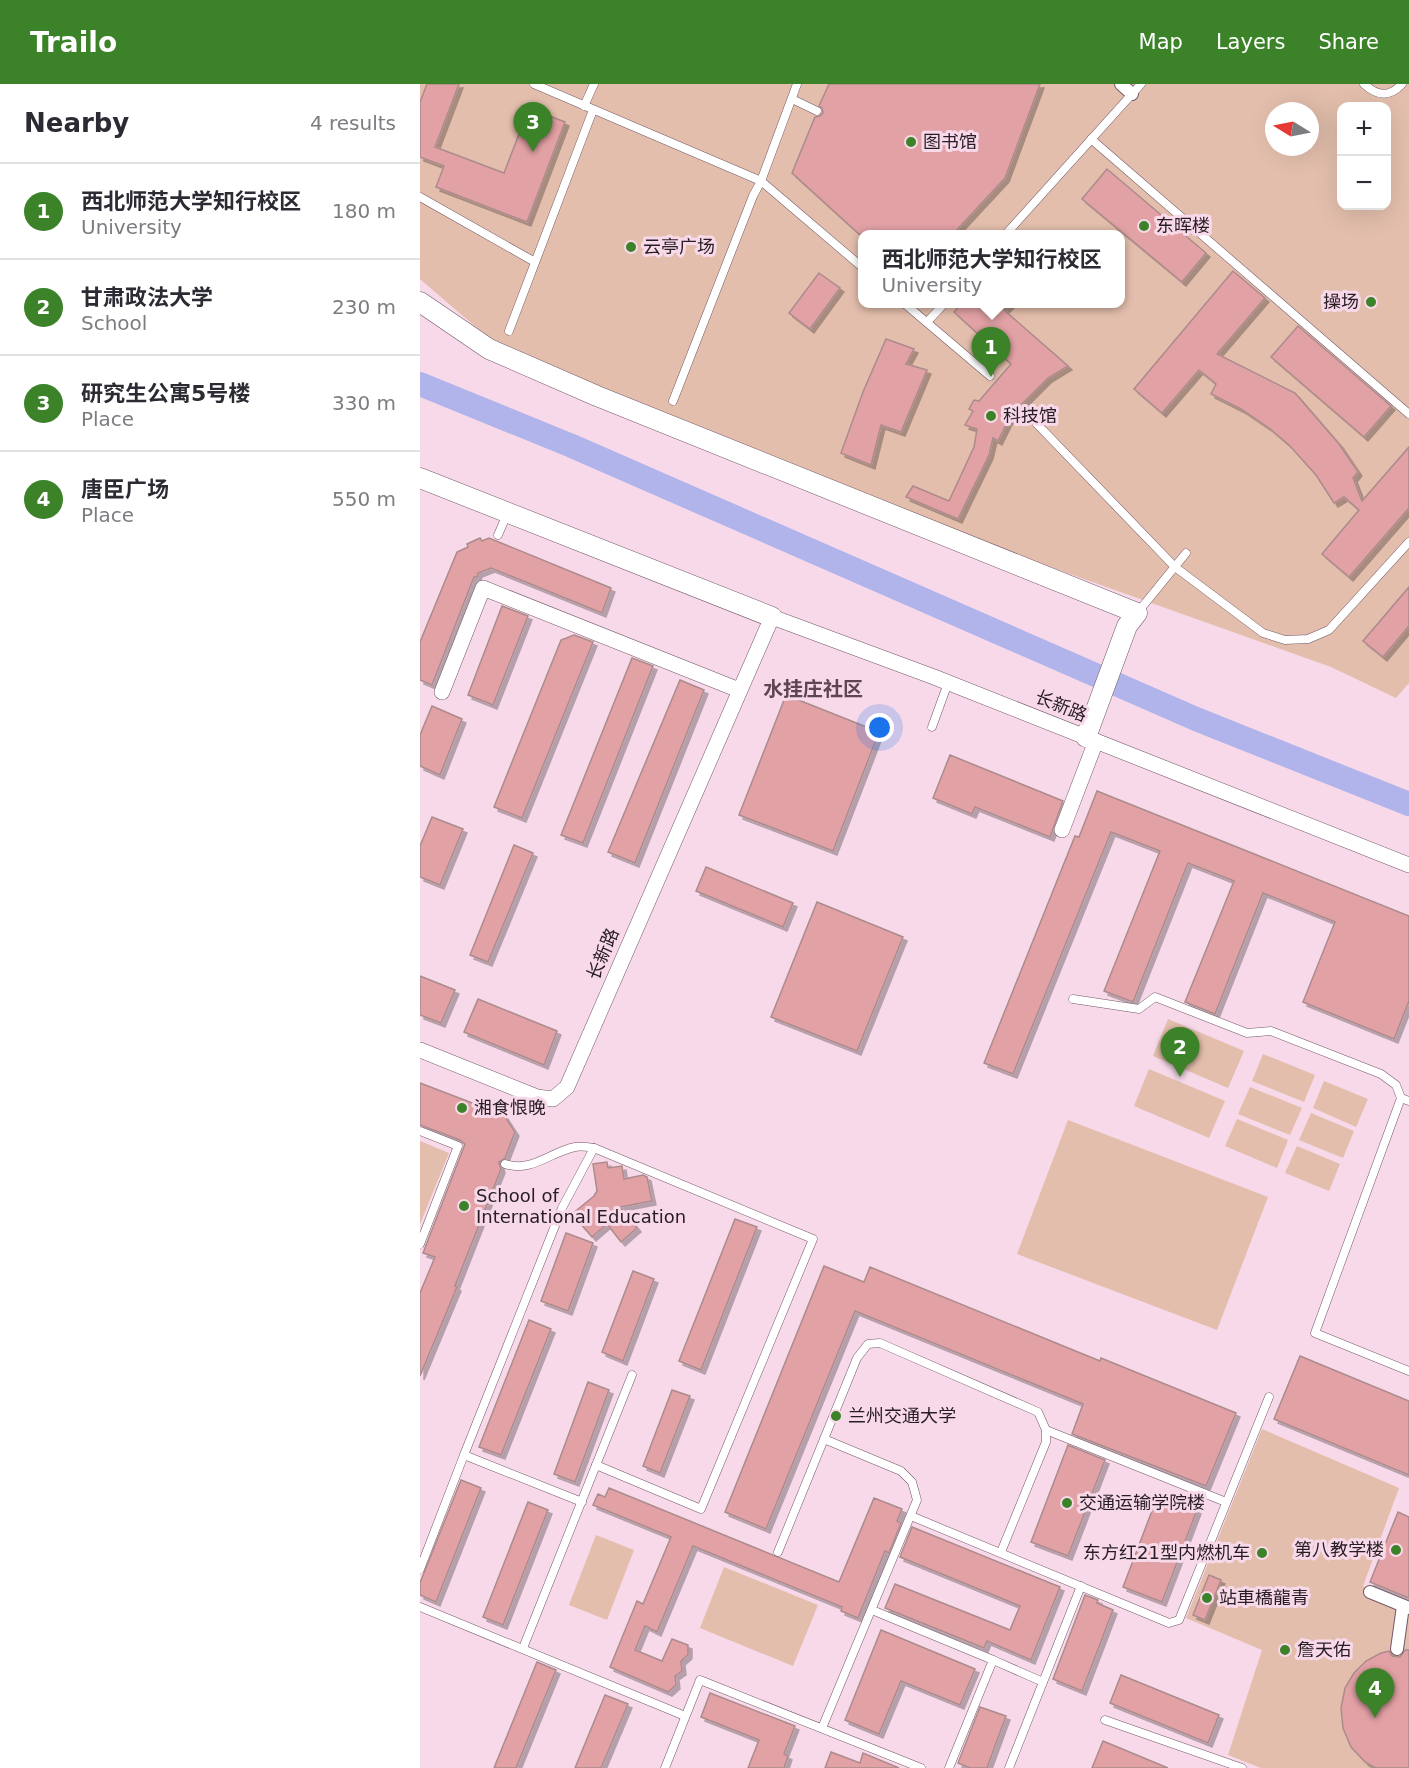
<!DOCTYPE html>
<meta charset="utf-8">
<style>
body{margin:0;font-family:"DejaVu Sans","Noto Sans SC",sans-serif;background:#f7f7f7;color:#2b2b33}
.controls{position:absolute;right:18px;top:18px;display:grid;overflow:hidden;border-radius:12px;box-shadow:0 6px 24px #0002}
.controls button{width:54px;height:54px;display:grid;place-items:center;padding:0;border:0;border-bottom:2px solid #e1e1e2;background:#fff;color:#2b2b33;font:30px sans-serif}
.compass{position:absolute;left:845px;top:18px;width:54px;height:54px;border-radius:50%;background:#fff;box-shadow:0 6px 24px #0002;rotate:280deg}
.you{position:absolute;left:460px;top:644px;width:21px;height:21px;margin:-15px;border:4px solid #fff;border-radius:50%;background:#1a73e8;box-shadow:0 0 0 9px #1a73e833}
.badge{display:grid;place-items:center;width:39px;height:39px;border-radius:50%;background:#3b8228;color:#fff;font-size:20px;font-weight:700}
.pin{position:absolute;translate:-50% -50px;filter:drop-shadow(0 2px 3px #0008)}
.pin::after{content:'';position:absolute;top:32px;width:21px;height:18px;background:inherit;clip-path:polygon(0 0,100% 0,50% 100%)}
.popup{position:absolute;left:438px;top:146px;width:267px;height:78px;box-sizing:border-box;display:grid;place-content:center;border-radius:12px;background:#fff;filter:drop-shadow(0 2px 4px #0005);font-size:20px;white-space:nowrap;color:#7c7c81}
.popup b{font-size:22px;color:#2b2b33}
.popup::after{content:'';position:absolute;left:50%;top:100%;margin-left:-12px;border:12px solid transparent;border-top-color:#fff}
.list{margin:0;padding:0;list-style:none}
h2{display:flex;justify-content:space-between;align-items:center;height:78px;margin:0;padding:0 24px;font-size:26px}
h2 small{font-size:20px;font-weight:400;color:#7c7c81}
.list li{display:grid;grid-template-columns:39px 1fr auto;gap:18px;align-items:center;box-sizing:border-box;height:96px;padding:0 24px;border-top:2px solid #e1e1e2}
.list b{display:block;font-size:22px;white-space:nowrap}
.list p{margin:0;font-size:20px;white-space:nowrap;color:#7c7c81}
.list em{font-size:20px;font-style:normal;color:#7c7c81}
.map{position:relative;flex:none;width:989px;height:1684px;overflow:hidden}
header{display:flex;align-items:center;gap:36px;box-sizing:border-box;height:84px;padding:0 30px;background:#3b8228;color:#fff}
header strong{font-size:28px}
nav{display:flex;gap:33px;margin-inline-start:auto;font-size:21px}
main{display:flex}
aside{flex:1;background:#fff}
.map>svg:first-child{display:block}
.green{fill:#e3beac;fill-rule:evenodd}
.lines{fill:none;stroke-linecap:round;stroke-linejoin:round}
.river{stroke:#b1b4ea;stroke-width:24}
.building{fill:#e2a1a5;stroke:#ac8b8c;stroke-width:1.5;filter:url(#shadow)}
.service-casing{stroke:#735968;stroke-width:9}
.pedestrian-casing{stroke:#735968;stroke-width:14}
.minor-casing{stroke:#735968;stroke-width:16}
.tertiary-casing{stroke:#735968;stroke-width:21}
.service{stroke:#fff;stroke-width:8}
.pedestrian{stroke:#fff;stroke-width:12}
.minor{stroke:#fff;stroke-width:15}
.tertiary{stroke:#fff;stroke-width:20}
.poi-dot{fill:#3b8228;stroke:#f7d9e9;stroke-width:2}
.labels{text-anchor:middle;stroke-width:6;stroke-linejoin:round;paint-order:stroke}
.poi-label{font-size:18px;fill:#281d23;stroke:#f7d9e9;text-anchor:start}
.street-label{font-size:18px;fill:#281d23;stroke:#f7d9e9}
.neighbourhood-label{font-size:20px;font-weight:bold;fill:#5e4553;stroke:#f7d9e9}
</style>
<header>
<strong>Trailo</strong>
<nav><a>Map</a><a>Layers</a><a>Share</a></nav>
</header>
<main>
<aside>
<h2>Nearby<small>4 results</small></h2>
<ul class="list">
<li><span class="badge">1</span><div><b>西北师范大学知行校区</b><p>University</p></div><em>180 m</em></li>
<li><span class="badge">2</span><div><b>甘肃政法大学</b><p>School</p></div><em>230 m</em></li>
<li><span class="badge">3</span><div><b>研究生公寓5号楼</b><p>Place</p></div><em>330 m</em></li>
<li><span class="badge">4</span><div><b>唐臣广场</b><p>Place</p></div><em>550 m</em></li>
</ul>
</aside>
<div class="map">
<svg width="989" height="1684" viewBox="0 0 989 1684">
<defs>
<filter id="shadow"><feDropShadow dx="4" dy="4" stdDeviation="0" flood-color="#0004"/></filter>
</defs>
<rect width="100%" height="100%" fill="#f7d9e9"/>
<!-- green -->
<g class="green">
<path d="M0 0H989V599L976 614 911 583 476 428 235 329 72 257 0 195ZM922 22H966V122H922ZM854 27H890V63H854ZM442 150H700V220H442Z"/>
<polygon points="748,935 824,967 808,1004 733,972"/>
<polygon points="843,970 895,991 884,1018 832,997"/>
<polygon points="729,985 805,1017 789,1054 714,1022"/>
<polygon points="904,997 948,1015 936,1043 893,1024"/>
<polygon points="830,1003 882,1024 870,1051 818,1030"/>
<polygon points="891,1029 934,1047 923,1074 879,1056"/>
<polygon points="817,1035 868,1056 857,1084 805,1062"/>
<polygon points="648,1036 848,1113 797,1246 597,1170"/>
<polygon points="0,1057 29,1069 0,1140"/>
<polygon points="877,1062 920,1080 909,1107 865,1089"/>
<polygon points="842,1345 979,1404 943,1502 989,1528 989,1684 841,1684 808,1671 842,1566 766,1534"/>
<polygon points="176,1451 214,1466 187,1536 149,1521"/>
<polygon points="304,1483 398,1521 373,1582 280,1544"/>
</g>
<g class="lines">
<!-- river -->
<polyline class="river" points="0,300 152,362 776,635 989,720"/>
</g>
<!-- building -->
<g class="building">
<polygon points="7,0 39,0 15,63 84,89 109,24 145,38 107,138 16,103 24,82 0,73 0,18"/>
<polygon points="409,0 620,0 585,94 533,150 439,150 372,89 395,33 400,32 403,29 402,24 399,22"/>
<polygon points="687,85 786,169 762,198 662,115"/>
<polygon points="813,187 845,214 797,270 875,309 919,360 938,388 933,394 942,417 989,363 989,424 929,493 902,470 939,426 924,413 914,419 896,391 869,361 849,344 821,325 791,310 796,300 779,286 742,329 714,305"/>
<polygon points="399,189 420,204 390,245 369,229"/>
<polygon points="542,219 591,219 584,226 648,282 628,294 599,323 588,337 578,357 573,354 569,371 538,435 486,413 493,402 529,417 554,363 557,345 545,341 553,327 549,325 554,316 559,317 591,280 534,228"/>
<polygon points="878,242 971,322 944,353 851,273"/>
<polygon points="466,255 494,265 486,280 507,286 481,348 461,341 451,381 421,369 443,308"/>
<polygon points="60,454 62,457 69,454 191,504 182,529 71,484 58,489 57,493 54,493 12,601 0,596 0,558 37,468 48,463 47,460"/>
<polygon points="989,503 989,542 963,573 943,557"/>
<polygon points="82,522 108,532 73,621 48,611"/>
<polygon points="154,551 173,558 102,734 74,723 141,556"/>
<polygon points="212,574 233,582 163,759 141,751"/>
<polygon points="260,596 284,606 215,779 188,768"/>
<polygon points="366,611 459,648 413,767 319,731"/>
<polygon points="12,622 42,635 20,691 0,682 0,651"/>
<polygon points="530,671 643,717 630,753 555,723 552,730 513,714"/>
<polygon points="677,707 989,832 989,917 974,955 883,918 915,838 843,809 795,930 765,918 814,797 768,779 713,918 684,907 740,767 691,748 593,990 564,979 655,752 659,753"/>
<polygon points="12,733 43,745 20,801 0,793 0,762"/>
<polygon points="94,761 113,769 68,878 50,871"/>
<polygon points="286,783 373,819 363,843 276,807"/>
<polygon points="397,818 483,853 437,967 351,933"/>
<polygon points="0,892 35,906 21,939 0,931"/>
<polygon points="58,915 137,947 124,981 44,948"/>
<polygon points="0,999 84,1031 95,1048 85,1074 79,1078 81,1085 35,1202 37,1203 0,1292 0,1209 15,1173 3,1169 45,1060 40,1056 0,1041"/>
<polygon points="187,1078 188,1084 202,1082 204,1095 223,1091 227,1093 232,1117 200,1123 217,1144 201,1158 187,1140 172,1153 152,1130 174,1112 177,1107 173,1080"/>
<polygon points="315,1135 337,1143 281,1286 259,1277"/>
<polygon points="146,1149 173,1159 148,1227 121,1217"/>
<polygon points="404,1182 444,1198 450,1183 680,1277 681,1274 816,1329 786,1402 652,1350 663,1320 435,1227 346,1445 305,1428"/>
<polygon points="213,1187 234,1195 203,1277 182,1268"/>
<polygon points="109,1236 131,1245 81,1371 59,1363"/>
<polygon points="880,1272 989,1317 989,1391 854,1335"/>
<polygon points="168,1298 189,1306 155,1398 134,1390"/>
<polygon points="252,1306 270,1312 240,1389 223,1382"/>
<polygon points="648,1361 685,1376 648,1472 611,1458"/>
<polygon points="41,1396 61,1404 16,1518 0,1511 0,1499"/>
<polygon points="189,1404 419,1498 454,1414 482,1425 477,1437 481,1439 469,1469 465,1467 438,1534 421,1527 422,1523 273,1462 237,1548 225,1542 215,1566 242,1577 252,1555 268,1561 268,1571 261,1577 262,1587 255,1592 256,1601 248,1608 190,1583 217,1517 223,1520 251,1453 173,1421 178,1410 185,1413"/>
<polygon points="738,1411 777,1426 742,1518 703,1503"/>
<polygon points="108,1418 128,1426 83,1541 63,1533"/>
<polygon points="978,1428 989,1433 989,1514 950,1498"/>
<polygon points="492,1443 640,1503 611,1576 567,1557 564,1564 465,1524 475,1500 590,1546 600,1522 480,1473"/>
<polygon points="789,1491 801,1496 785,1536 773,1531"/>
<polygon points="665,1511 678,1516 677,1519 693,1526 662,1607 633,1595"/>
<polygon points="461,1546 555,1585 540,1621 481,1597 459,1650 425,1636"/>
<polygon points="985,1566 989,1566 989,1684 956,1684 945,1678 931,1663 923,1644 921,1624 925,1604 934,1589 946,1577 961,1569 969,1567 972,1572 980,1573"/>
<polygon points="117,1578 136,1586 96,1684 74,1684"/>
<polygon points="701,1591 799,1631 788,1659 690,1619"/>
<polygon points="290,1609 375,1642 364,1670 368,1672 364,1684 328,1684 339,1656 281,1633"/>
<polygon points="185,1611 208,1620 181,1684 155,1684"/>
<polygon points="560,1623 586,1632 567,1684 550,1684 538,1679"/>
<polygon points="683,1657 748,1684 672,1684"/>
<polygon points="411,1668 440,1679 443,1669 479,1684 405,1684"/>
</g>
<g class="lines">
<defs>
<g id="service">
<polyline points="114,0 341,97 333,112 253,317"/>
<polyline points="377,0 341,97 442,183"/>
<path d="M944 0C957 12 969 14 982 0"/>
<polyline points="372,15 397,27"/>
<polyline points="164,22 174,0"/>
<polyline points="671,55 989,330"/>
<polyline points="0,113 115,178"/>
<polyline points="586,150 721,0"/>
<polyline points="485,220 570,292"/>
<polyline points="507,238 524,220"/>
<polyline points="89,247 173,26"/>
<polyline points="617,340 755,483 843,549 865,556 888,555 909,546 989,458"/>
<polyline points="78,451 87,430"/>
<polyline points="718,528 766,469"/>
<polyline points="512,643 528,599"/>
<polyline points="653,915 719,925 735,913 827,949 851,947 961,990 976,1001 981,1014"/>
<polyline points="989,1017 981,1014 895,1249 989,1287"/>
<polyline points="0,1047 38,1062 0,1160"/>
<path d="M85 1080C111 1089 130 1068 155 1063 161 1062 168 1063 174 1064"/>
<polyline points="626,1346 806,1418"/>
<polyline points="162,1418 44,1371 142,1124 174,1064 393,1155 281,1425 176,1381"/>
<polyline points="491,1432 749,1539 759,1536 849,1313"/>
<polyline points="358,1468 437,1274 448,1260 460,1259 618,1328 626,1346 626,1358 581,1468"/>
<polyline points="0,1485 44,1371"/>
<polyline points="0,1523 265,1632"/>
<polyline points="452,1526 573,1576 529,1684"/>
<polyline points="103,1564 212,1291"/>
<polyline points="573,1576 623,1598"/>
<polyline points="685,1636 822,1684"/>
<polyline points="402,1644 497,1416 492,1398 481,1387 404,1355"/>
<polyline points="245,1684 280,1596 501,1684"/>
<polyline points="589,1684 661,1502"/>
</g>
<g id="pedestrian">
<polyline points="701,0 712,10"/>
<polyline points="950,1508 989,1524"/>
<polyline points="977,1565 983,1522"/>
</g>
<g id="minor">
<polyline points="22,608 63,504 319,606"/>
<polyline points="642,746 676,657"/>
<polyline points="0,966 117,1013 133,1015 147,1003 352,533 514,593 989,781"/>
</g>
<g id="tertiary">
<polyline points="0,218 69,265 177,312 717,529 707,542 666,653"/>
<polyline points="0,394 352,533"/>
</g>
</defs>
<!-- service casing -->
<use href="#service" class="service-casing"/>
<!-- pedestrian casing -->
<use href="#pedestrian" class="pedestrian-casing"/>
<!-- minor casing -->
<use href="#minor" class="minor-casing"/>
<!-- tertiary casing -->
<use href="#tertiary" class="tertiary-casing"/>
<!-- service -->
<use href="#service" class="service"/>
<!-- pedestrian -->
<use href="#pedestrian" class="pedestrian"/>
<!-- minor -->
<use href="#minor" class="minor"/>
<!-- tertiary -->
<use href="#tertiary" class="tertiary"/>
</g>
<!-- markers -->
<g class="poi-dot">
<circle cx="491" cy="58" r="6"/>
<circle cx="724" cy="142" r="6"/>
<circle cx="211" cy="163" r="6"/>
<circle cx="951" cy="218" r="6"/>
<circle cx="571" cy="332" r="6"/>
<circle cx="42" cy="1024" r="6"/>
<circle cx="44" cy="1122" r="6"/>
<circle cx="416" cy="1332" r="6"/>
<circle cx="647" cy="1419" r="6"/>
<circle cx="976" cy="1466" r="6"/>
<circle cx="842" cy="1469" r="6"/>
<circle cx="787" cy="1514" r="6"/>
<circle cx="865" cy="1566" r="6"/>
</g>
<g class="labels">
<!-- poi labels -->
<g class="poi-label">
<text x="503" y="64">图书馆</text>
<text x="736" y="148">东晖楼</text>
<text x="223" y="169">云亭广场</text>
<text x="939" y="224" text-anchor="end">操场</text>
<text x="583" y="338">科技馆</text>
<text x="54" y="1030">湘食恨晚</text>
<text x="56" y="1118">School of<tspan x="56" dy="21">International Education</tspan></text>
<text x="428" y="1338">兰州交通大学</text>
<text x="659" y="1425">交通运输学院楼</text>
<text x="964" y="1472" text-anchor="end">第八教学楼</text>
<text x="830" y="1475" text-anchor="end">东方红21型内燃机车</text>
<text x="799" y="1520">站車橋龍青</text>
<text x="877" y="1572">詹天佑</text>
</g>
<!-- street labels -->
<g class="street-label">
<text transform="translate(641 622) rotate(22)" y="6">长新路</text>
<text transform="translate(183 870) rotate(-67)" y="6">长新路</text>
</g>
<!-- neighbourhood labels -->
<g class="neighbourhood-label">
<text x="393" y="612">水挂庄社区</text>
</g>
</g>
</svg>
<div class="controls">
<button>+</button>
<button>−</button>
</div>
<svg class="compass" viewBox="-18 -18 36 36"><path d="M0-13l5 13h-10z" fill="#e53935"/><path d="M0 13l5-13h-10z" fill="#7c7c81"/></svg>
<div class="you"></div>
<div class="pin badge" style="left:571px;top:293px">1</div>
<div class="popup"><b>西北师范大学知行校区</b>University</div>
<div class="pin badge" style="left:760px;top:993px">2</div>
<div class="pin badge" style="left:113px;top:68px">3</div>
<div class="pin badge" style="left:955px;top:1634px">4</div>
</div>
</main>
